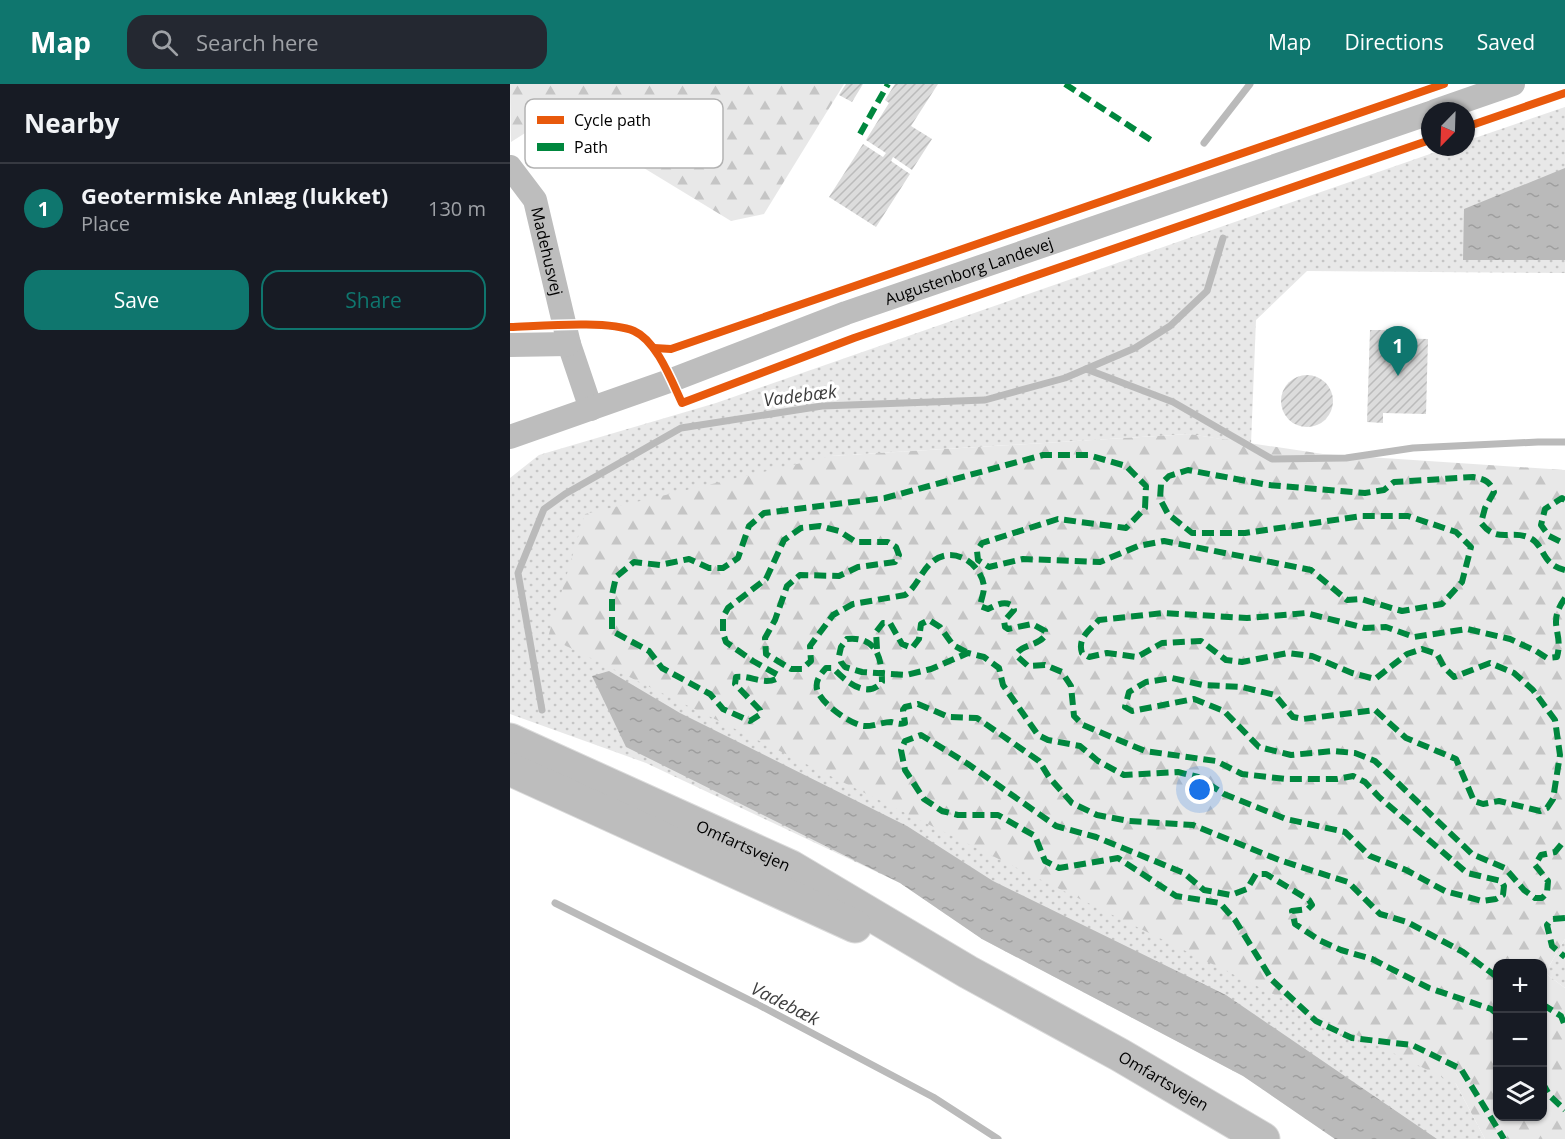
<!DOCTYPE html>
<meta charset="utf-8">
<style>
body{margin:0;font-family:"Open Sans",sans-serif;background:#242831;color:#f1f3f6}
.controls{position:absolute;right:18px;bottom:18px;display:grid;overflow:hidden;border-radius:12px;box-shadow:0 2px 4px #0004}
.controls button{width:54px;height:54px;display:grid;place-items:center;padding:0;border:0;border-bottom:2px solid #363941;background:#171b24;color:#f1f3f6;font:30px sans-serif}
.compass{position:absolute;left:911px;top:18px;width:54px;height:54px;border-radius:50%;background:#171b24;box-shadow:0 2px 4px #0004;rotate:203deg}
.you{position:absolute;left:690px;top:706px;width:21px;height:21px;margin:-15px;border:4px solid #fff;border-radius:50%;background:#1a73e8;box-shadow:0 0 0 9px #1a73e833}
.badge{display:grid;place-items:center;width:39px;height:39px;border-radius:50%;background:#0f766e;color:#fff;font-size:20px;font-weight:700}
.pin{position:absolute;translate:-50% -50px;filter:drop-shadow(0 2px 3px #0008)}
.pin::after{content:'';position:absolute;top:32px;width:21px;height:18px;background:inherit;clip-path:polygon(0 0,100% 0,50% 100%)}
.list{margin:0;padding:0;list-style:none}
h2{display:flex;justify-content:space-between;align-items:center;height:78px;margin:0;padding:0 24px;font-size:26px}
h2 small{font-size:20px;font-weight:400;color:#9ea1a6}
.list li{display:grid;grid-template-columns:39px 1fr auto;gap:18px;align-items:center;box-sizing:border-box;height:90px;padding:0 24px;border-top:2px solid #363941}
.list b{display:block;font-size:22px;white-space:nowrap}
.list p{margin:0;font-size:20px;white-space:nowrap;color:#9ea1a6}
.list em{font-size:20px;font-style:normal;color:#9ea1a6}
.actions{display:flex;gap:12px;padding:18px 24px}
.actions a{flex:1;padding:14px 0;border:2px solid #0f766e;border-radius:18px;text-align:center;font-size:21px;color:#0f766e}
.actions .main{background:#0f766e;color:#fff}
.icon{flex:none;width:33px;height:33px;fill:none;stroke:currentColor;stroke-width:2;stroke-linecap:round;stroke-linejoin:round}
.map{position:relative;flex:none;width:1055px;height:1055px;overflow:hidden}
header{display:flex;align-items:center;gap:36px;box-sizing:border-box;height:84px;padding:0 30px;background:#0f766e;color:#fff}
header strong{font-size:28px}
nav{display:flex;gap:33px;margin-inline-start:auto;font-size:21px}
.search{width:420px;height:54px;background:#242831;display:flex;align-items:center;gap:15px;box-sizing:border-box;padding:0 21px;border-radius:18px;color:#9ea1a6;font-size:22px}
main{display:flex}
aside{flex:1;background:#171b24}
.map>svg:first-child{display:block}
.grass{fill:url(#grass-dots)}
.forest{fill:url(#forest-firs);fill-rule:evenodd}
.water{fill:url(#water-ripples)}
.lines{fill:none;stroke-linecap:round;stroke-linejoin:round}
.stream{stroke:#bababa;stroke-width:7}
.building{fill:url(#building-hatch)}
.highway-casing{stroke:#dbdbdb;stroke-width:35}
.minor{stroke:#bdbdbd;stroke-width:24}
.highway{stroke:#bdbdbd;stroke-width:33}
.quiet{stroke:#00873e;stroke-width:6;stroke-dasharray:12 6;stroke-linecap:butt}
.cycleway-casing{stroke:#fff;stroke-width:11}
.cycleway{stroke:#e8590c;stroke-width:8}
.labels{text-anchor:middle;stroke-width:6;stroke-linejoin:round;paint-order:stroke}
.street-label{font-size:16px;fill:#000;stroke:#fff}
.water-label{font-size:18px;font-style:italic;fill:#3e3e3e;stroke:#fff}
.key{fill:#fff;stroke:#b2b2b2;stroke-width:1.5}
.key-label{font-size:16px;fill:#000}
</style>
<header>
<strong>Map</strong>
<div class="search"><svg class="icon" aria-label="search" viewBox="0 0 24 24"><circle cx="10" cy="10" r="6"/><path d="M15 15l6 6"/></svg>Search here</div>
<nav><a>Map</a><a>Directions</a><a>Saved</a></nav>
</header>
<main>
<aside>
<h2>Nearby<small></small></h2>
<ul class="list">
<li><span class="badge">1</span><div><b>Geotermiske Anlæg (lukket)</b><p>Place</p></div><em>130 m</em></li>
</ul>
<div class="actions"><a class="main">Save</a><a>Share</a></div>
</aside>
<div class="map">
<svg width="1055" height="1055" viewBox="0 0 1055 1055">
<defs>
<pattern id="grass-dots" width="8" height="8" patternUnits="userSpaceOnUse" patternTransform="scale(1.5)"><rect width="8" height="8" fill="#e8e8e8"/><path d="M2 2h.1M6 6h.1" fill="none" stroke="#c5c5c5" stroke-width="1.8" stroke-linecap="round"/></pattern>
<pattern id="forest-firs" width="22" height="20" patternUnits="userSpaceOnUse" patternTransform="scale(1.5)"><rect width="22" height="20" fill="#e8e8e8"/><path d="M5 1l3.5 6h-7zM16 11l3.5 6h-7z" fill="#c5c5c5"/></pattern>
<pattern id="water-ripples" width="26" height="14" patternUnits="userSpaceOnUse" patternTransform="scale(1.5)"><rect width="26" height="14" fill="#bababa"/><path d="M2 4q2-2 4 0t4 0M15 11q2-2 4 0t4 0" fill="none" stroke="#9e9e9e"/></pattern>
<pattern id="building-hatch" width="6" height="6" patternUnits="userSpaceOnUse" patternTransform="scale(1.5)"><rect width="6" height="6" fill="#dcdcdc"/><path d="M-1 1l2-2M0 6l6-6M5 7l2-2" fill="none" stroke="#bbb"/></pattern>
</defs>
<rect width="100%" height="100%" fill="#fff"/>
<!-- grass -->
<g class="grass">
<polygon points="1055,23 1055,189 797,187 746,236 741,360 679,350 321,372 946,1000 975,1055 825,1055 733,992 472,855 390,799 136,679 0,630 0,394 29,371 206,319 940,63 956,63 956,57"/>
<polygon points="1055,855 1055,904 1035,889"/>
</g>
<!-- forest -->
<g class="forest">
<polygon points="0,0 334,0 254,130 221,137 45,30 1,58"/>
<path d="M679 350 813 370 1055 386V855L1035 889 1055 904V1055H975L946 1000 38 553 75 430 321 372ZM987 880H1032V1032H987Z"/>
</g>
<!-- water -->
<g class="water">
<polygon points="1055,84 1055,176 953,176 954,125"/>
<polygon points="99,587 170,629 397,742 483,797 716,911 927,1055 825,1055 733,992 472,855 390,799 116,663 82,592"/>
</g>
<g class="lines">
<!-- stream -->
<g class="stream">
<polyline points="694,59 740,0"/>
<polyline points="576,285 663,318 762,375 836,374 903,364 1028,358 1055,358"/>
<polyline points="32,626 8,489 34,425 55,410 171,344 312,322 475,316 555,294 625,264 660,242 697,207 713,154"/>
<polyline points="45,819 247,920 423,1013 488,1055"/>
</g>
</g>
<!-- building -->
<g class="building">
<polygon points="336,0 353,0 342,18 329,11"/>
<polygon points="385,0 428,0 401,42 422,55 402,86 383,73 381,77 400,90 366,143 319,113 353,60 373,73 376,69 356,56 379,19 375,16"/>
<polygon points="860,246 876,246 875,254 918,255 916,330 873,329 873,339 857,338"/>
<circle cx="797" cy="317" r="26"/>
</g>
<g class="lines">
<defs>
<g id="highway">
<path id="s3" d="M0 656 281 783 458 888 610 971 753 1055"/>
<polyline points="0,685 345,842"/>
</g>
</defs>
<!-- highway casing -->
<use href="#highway" class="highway-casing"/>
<!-- minor -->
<g class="minor">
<polyline points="925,27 1003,0"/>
<path id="s1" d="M0 83 25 116 59 260 81 325"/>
<polyline points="0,261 59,260"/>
<path id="s2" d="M0 353 162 296 336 229 920 29"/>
</g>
<!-- highway -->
<use href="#highway" class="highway"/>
<!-- quiet -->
<g class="quiet">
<polyline points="555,0 644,58"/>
<polyline points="350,50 378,0"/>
<polyline points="1055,416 1052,414 1035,425 1031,441 1039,452 1055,460"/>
<path d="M1055 514C1036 541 1054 547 1047 573L1037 574 1026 567 1000 555 957 545 904 553 876 543 855 544 796 529 737 534 654 529 589 536C580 546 567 554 572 569L579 573 597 569 627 573 652 559 691 557 716 576 732 578 778 569 802 572 842 589 865 595 897 570 912 565 927 570 934 583 944 593 980 579 1004 589 1023 606 1045 636 1050 671 1043 715 1037 724 1030 727 989 717 973 720 964 717 946 675 896 654 865 626 793 635 783 633 765 611 732 603 693 601 662 594 636 598 619 608 615 623 622 627 684 615 714 627 749 663 781 671 823 667 845 669 865 677 962 770 995 784 1014 806 1025 814H1032L1037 809 1038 797 1025 781 1031 771 1045 768 1055 756"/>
<polyline points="367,565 366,548 373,539 380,539 392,560 402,564 409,555 411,540 419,536 430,543 443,561 458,569"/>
<polyline points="1055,834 1042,835 1037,841 1042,862 1055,873"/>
<path d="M987 893 953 868 897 838 870 830 838 798 769 776 683 741 619 737 587 731 562 719 539 693 529 677 467 634 439 633 408 620 395 623 393 626 395 639C389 641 387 639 381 638 372 638 362 643 353 642 339 639 310 619 307 605 305 596 311 590 316 584H323C335 597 357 616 372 598 372 573 366 552 337 555L331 563 329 572 331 578 335 583 352 588 396 591 421 585 458 569 474 573 489 584 493 601 528 651 538 656 570 662 588 677 614 691 668 688 688 693 714 710 776 735 835 748 860 772 896 786 935 807 972 817 986 815 993 811 994 802 991 797 957 789 869 713 855 698 843 692 827 695H776L732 690 706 677 635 667 573 641 564 632 561 602 552 588 535 581 518 582 508 573 507 569C514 560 527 562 535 552V547L522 540 498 545 495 543 494 537 504 526 503 522C494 516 487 521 478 525L470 522C471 516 474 509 474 503 472 480 443 460 422 478 411 487 407 503 395 511L343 520 323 531 300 562 301 577 292 585H281L256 570 255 554 265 536 277 502 290 491 329 492 348 483 385 478 389 471 386 463 378 458H346L329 447 310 442 291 444 274 456 256 495 218 524 213 533V549L216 558 243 577 268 591 266 595C253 601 240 591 226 593L225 600 250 626 251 630 240 637 213 625 200 610 152 584 139 567 102 547V511L106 493 124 478 150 481 179 475 199 484H213L228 474 239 442 254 429 375 414 533 371H578L616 382 636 402 635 424 616 444 548 435 472 459 467 467 468 476 479 483 513 475 590 478 628 462 654 457 801 486 837 516 851 515 892 527 932 520 952 498 961 463 946 448 898 432H852L735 449H682L658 430 650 415 651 400 659 392 678 386 758 401 855 409 874 406 884 398 963 393C974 395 980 397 984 408L975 424 971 439C987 460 1001 445 1020 454 1032 460 1032 473 1042 480 1045 483 1051 485 1055 486"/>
<polyline points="1032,920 1051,932 1055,942"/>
<polyline points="987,930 981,925 919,904 862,875 831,866 809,856 785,840 782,827 798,825 802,821 799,816 756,790 746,790 737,805 721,811 694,806 674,789 586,753 546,742 458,680 411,651 395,657 391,666 395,686 414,715 432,727 448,731 488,731 525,752 535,777 549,784 608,774 666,812 710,819 725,836 762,896 806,937 842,954 902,961 951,985 994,1055"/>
<polyline points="1032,998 1040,1012 1055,1026"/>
</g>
<defs>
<g id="cycleway">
<polyline points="956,43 1055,9"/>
<path d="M0 243C30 242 99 236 124 247 147 257 162 298 172 319L344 254 920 56"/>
<polyline points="144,264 161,265 934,0"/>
</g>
</defs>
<!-- cycleway casing -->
<use href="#cycleway" class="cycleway-casing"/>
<!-- cycleway -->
<use href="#cycleway" class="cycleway"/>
</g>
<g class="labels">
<!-- street labels -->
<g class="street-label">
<text dy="6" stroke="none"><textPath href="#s1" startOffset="94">Madehusvej</textPath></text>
<text dy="6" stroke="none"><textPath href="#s2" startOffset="488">Augustenborg Landevej</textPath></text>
<text dy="6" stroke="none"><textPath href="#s3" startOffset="256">Omfartsvejen</textPath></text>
<text dy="6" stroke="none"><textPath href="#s3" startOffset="738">Omfartsvejen</textPath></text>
</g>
<!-- water labels -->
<g class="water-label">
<text transform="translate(290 312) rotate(-7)" y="6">Vadebæk</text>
<text transform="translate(275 920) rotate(27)" y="6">Vadebæk</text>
</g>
</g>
<!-- legend -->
<rect x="15" y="15" width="198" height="69" rx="9" class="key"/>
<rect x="27" y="32" width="27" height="8" fill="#e8590c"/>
<rect x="27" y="59" width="27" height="8" fill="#00873e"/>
<g class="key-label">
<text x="64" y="42">Cycle path</text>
<text x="64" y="69">Path</text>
</g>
</svg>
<div class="controls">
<button>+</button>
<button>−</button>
<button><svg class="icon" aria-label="layers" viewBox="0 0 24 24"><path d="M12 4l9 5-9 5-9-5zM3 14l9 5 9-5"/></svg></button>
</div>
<svg class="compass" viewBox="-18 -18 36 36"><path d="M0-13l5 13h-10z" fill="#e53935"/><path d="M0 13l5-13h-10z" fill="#9ea1a6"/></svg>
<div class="you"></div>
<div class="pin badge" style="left:888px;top:292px">1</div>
</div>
</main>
